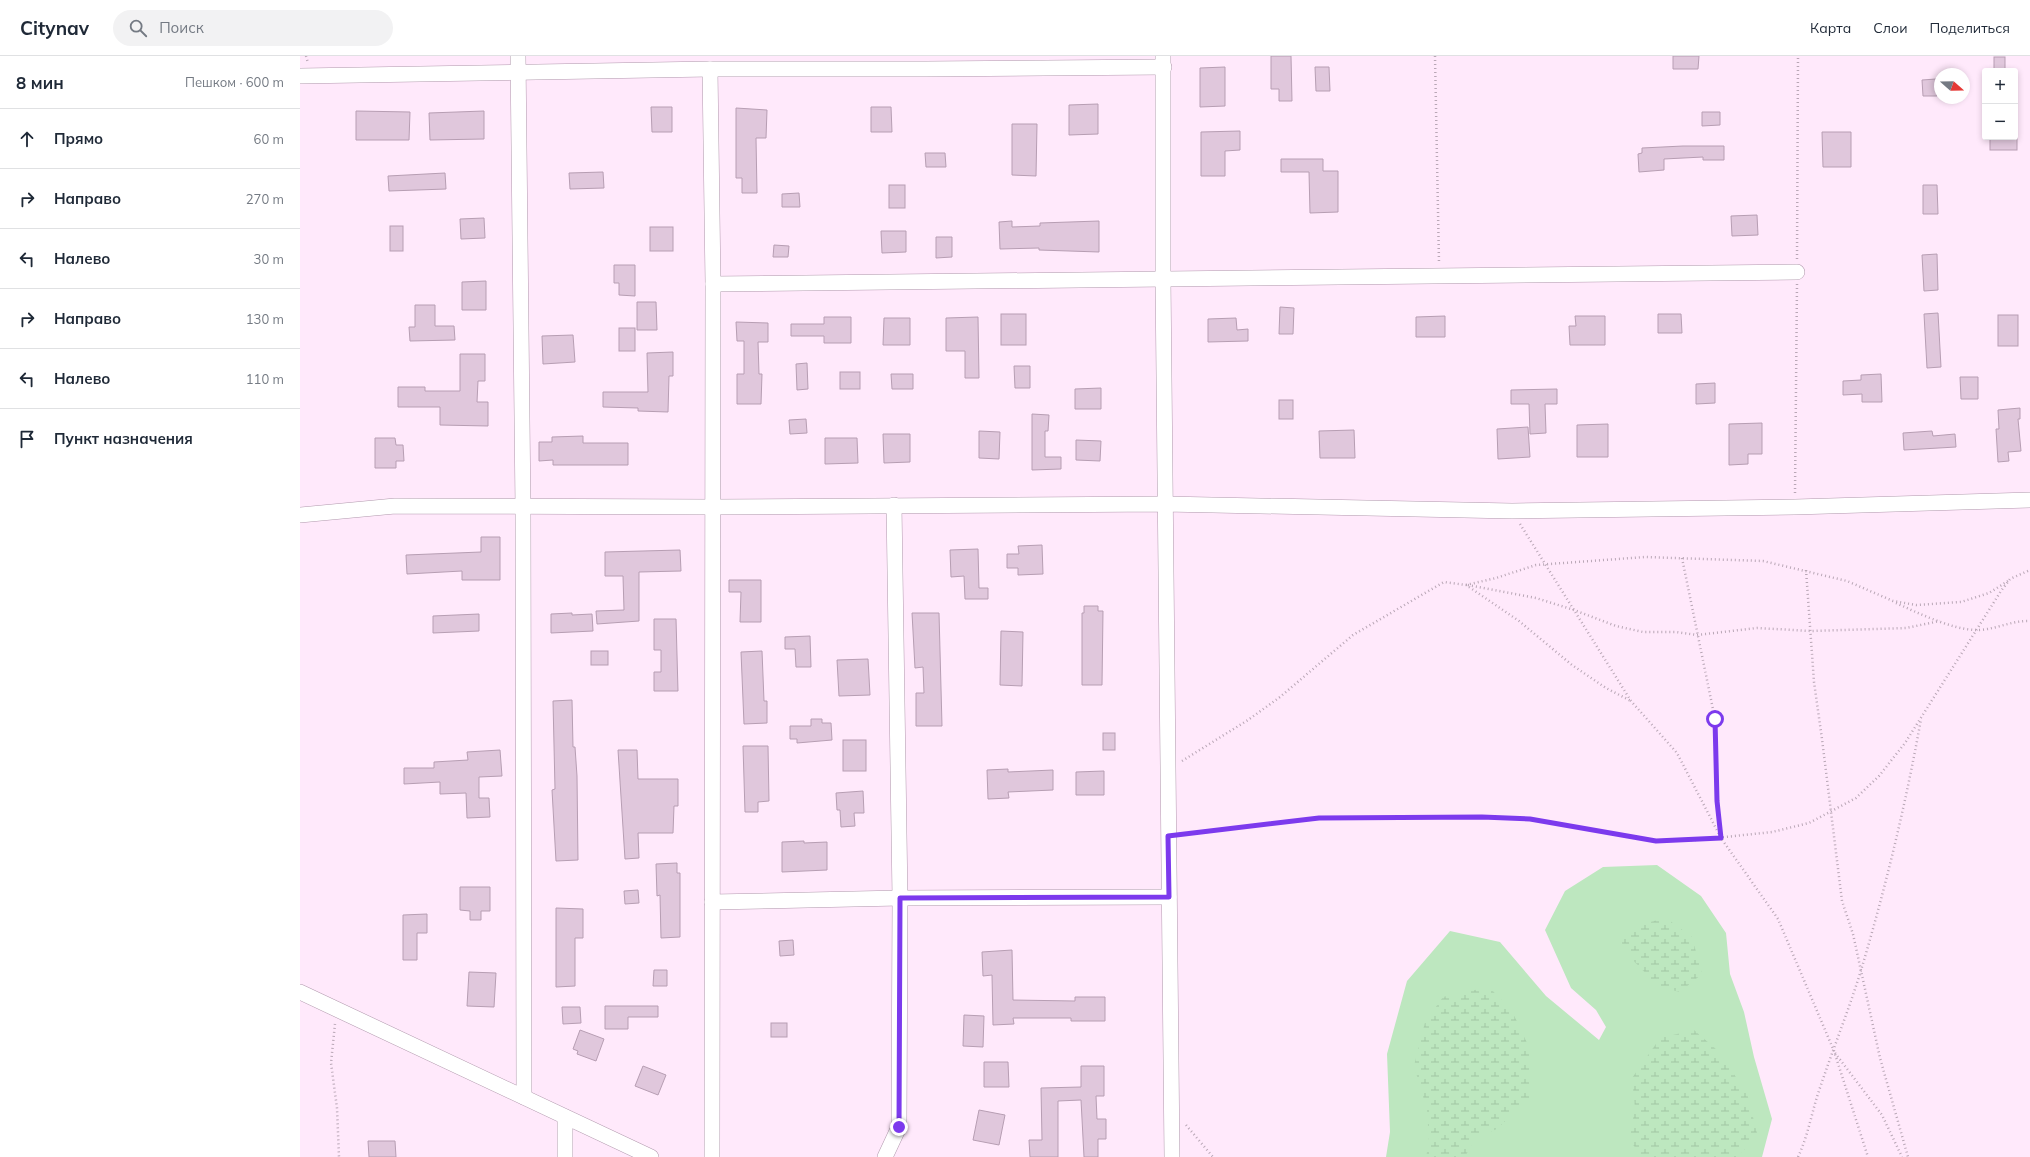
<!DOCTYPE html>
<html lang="ru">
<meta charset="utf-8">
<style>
body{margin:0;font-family:Mulish,sans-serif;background:#f2f2f3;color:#1f2937}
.controls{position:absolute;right:12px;top:12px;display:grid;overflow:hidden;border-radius:4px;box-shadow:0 2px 6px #0003}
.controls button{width:36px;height:36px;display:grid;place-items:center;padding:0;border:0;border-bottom:1px solid #e0e1e3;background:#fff;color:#1f2937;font:20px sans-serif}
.compass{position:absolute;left:1634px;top:12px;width:36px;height:36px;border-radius:50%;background:#fff;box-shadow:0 2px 6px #0003;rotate:110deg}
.stop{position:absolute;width:12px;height:12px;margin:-9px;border:3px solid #7c3aed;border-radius:50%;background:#fff}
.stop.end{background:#7c3aed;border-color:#fff;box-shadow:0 1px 4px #0008}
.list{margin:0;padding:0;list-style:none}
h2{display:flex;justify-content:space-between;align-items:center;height:52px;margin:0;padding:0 16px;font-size:17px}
h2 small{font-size:13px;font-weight:400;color:#747a83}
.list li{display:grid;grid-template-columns:26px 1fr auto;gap:12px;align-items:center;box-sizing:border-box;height:60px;padding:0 16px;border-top:1px solid #e0e1e3}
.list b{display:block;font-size:15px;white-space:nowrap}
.list em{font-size:13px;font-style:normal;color:#747a83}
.icon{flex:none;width:22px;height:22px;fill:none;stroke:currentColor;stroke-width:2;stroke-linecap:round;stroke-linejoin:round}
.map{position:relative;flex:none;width:1730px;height:1101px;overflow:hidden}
header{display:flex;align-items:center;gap:24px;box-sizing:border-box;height:56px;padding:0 20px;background:#fff;border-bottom:1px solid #e0e1e3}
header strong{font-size:19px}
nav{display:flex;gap:22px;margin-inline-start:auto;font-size:14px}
.search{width:280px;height:36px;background:#f2f2f3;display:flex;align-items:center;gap:10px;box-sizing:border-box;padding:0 14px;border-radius:22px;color:#747a83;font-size:15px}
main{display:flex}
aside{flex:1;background:#fff}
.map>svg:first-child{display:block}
.grass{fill:#bde7bf}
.wetland{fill:url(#wetland-marsh)}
.building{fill:#e0c7dc;stroke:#b79eb3}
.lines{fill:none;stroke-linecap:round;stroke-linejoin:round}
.minor-casing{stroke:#b199ad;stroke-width:16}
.path{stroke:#b9a7b6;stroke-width:2.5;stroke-dasharray:1 3;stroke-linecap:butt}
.minor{stroke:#fff;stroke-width:15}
.route{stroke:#7c3aed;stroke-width:5}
</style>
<header>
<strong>Citynav</strong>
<div class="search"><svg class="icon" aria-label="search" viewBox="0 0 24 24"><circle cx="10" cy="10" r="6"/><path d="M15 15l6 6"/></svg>Поиск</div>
<nav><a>Карта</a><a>Слои</a><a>Поделиться</a></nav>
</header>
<main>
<aside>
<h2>8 мин<small>Пешком · 600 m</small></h2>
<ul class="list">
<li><svg class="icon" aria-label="ahead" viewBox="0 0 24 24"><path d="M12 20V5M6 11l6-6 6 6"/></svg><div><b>Прямо</b></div><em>60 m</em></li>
<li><svg class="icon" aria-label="right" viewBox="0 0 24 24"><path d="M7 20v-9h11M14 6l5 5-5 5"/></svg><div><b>Направо</b></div><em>270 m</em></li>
<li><svg class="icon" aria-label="left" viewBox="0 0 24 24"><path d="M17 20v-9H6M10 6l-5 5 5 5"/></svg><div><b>Налево</b></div><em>30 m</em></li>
<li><svg class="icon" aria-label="right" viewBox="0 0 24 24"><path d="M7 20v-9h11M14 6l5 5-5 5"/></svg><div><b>Направо</b></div><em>130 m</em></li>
<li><svg class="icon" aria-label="left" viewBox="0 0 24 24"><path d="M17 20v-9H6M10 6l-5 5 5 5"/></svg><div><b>Налево</b></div><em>110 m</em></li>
<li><svg class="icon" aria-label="arrive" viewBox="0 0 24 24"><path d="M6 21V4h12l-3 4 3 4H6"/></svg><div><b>Пункт назначения</b></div></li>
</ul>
</aside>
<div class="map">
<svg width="1730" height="1101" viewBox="0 0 1730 1101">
<defs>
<pattern id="wetland-marsh" width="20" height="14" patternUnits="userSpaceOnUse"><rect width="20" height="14" fill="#bde7bf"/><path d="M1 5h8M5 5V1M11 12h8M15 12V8" fill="none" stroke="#a2c6a4"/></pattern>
</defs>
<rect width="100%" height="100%" fill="#ffe9fb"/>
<!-- grass -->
<polygon class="grass" points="1357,809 1401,840 1426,877 1430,918 1444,956 1454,1001 1472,1063 1462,1101 1086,1101 1090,1076 1087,998 1107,925 1150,875 1200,886 1246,940 1299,984 1306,971 1296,954 1271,932 1245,874 1265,835 1303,811"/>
<!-- wetland -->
<g class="wetland">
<polygon points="1366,862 1392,881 1402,918 1380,936 1359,931 1323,894 1321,879 1342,868"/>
<polygon points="1190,932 1212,955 1229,991 1230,1041 1197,1073 1175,1082 1165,1101 1126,1101 1129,1086 1127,1054 1114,1010 1125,966 1143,941 1167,935"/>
<polygon points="1394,974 1417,994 1447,1037 1458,1081 1436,1101 1343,1101 1329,1084 1335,1052 1332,1022 1360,982"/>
</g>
<!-- building -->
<g class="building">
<polygon points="971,0 991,0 992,45 979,45 979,33 971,33"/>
<polygon points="1373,0 1399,0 1398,13 1373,13"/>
<rect x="1694" y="1" width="11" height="14"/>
<polygon points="925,11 925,50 900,51 900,12"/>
<polygon points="1015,11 1029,11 1030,35 1016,35"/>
<polygon points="1636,23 1637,40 1623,40 1622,24"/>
<polygon points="798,48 798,78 769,79 769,49"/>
<polygon points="351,51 372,51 372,76 352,76"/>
<polygon points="571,51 591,51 592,76 571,76"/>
<polygon points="436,52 467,54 466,82 456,82 457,137 442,137 442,122 436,122"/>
<polygon points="56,55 110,56 109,84 56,84"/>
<polygon points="184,55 184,83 130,84 129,57"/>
<polygon points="1402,56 1420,56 1420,69 1402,70"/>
<polygon points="712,68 737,68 736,120 712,119"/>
<polygon points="940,75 940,94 925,95 925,120 901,120 901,76"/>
<polygon points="1522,76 1551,76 1551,111 1523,111"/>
<rect x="1690" y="81" width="27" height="13"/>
<polygon points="1383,90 1424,90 1424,104 1403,104 1403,101 1364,103 1364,114 1339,116 1338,98 1342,97 1342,92"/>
<polygon points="625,97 645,97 646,111 626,111"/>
<polygon points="981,103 1023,103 1023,115 1038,115 1038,156 1010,157 1009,116 981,116"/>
<polygon points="303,116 304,132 270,133 269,117"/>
<polygon points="145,117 146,133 89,135 88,120"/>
<rect x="589" y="129" width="16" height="23"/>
<polygon points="1623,129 1637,129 1638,158 1623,158"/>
<polygon points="499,137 500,151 482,151 482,138"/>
<polygon points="1457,159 1458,179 1432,180 1431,160"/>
<polygon points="184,162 185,182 161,183 160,163"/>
<polygon points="712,165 712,171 740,170 740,167 799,165 799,196 739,194 739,192 700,193 699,166"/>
<rect x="90" y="170" width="13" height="25"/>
<rect x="350" y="171" width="23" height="24"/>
<polygon points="581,175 606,175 606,196 582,197"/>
<polygon points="636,181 652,181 652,201 636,202"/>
<polygon points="474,189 489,190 488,201 473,201"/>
<polygon points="1637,198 1638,234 1624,235 1622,199"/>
<polygon points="314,209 335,209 335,240 319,239 319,227 314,227"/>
<polygon points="186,225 186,254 162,254 162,226"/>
<polygon points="337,246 356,246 357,274 337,274"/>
<polygon points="115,249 135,249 135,270 154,270 155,284 110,285 109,271 115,271"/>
<polygon points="980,251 994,252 993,278 979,278"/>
<polygon points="1638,257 1641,311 1627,312 1624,258"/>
<rect x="701" y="258" width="25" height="31"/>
<polygon points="1358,258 1381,258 1382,277 1358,277"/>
<rect x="1698" y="259" width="20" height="31"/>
<polygon points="1145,260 1145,281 1116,281 1116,261"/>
<polygon points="1275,260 1305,260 1305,289 1270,289 1269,270 1276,270"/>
<polygon points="524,261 551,261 551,287 524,287 524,280 491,280 491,268 524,268"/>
<polygon points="678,261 679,322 665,322 665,295 646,295 646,262"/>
<polygon points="584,262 610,262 610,289 583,289"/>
<polygon points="936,262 937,274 948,273 948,285 908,286 908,263"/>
<polygon points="436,266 468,267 468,286 458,286 459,318 462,318 461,348 437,348 437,318 444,318 444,285 437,285"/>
<rect x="319" y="272" width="16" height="23"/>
<polygon points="273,279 275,306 243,308 242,280"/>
<polygon points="373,296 373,320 369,320 368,356 338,355 338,352 303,351 303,336 348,336 347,297"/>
<polygon points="160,298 185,298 185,325 178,325 177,346 188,346 188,370 140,369 140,351 98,351 98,331 125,331 125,335 160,335"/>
<polygon points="507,307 508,333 497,334 496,308"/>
<polygon points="714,310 730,310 730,332 715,332"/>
<rect x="540" y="316" width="20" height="17"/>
<polygon points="591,318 613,318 613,333 592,333"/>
<polygon points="1581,318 1582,346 1562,346 1562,338 1543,339 1543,325 1561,324 1561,319"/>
<polygon points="1660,321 1678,321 1678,343 1661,343"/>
<polygon points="1415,327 1415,347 1396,348 1396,328"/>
<polygon points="801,332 801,353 775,353 775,333"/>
<polygon points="1257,333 1257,348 1245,348 1246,377 1230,378 1229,348 1211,348 1211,334"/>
<rect x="979" y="344" width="14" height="19"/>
<polygon points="1720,352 1720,363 1718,363 1721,395 1708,396 1709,405 1698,406 1696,373 1699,373 1698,354"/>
<polygon points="732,358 749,359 748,375 745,375 745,401 761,401 761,413 732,414"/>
<polygon points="506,363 507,377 490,378 489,364"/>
<polygon points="1462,367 1462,398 1448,398 1448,408 1429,409 1429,368"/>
<polygon points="1308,368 1308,401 1277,401 1277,369"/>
<polygon points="1228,371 1230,401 1198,403 1197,373"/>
<polygon points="1054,374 1055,402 1020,402 1019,375"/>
<polygon points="679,375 700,376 699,403 679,402"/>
<polygon points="1632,375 1633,380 1655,378 1656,391 1604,394 1603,377"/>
<polygon points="583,378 610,378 610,406 584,407"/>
<polygon points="283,380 283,387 328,387 328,409 253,409 253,404 239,405 239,386 252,386 252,381"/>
<polygon points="75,382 95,382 96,389 103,389 104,405 96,405 96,412 75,412"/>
<polygon points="525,382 557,382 558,407 525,408"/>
<polygon points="776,384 801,385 800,405 776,404"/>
<polygon points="181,481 200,481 200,524 162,524 162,515 107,518 106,499 181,496"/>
<polygon points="742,489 743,518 718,519 718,512 707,512 707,498 719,498 718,490"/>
<polygon points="678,493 679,532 688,532 688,543 665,543 664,520 651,521 650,494"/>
<polygon points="380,494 381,515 339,516 339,565 297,568 296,555 324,554 323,520 305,520 305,496"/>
<polygon points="429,524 461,524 461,566 440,566 441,536 429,536"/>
<polygon points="784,550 798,550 798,555 803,555 802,629 782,629 782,557 784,557"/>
<polygon points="272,557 272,559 292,558 293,575 251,577 251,558"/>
<polygon points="612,557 639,557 642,670 616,670 616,637 624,637 623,611 615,612"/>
<polygon points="179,558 179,575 133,577 133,560"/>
<polygon points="354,563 376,563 378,635 354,635 354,616 361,616 361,594 354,594"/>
<polygon points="701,575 723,576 722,630 700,629"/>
<polygon points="510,580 511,611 496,611 495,593 485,593 485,581"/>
<rect x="291" y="595" width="17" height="14"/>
<polygon points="462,595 464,645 467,645 467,667 444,668 441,596"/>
<polygon points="568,603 570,639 539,640 537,604"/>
<polygon points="272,644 273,691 275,691 277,720 278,804 256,805 252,734 255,733 253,645"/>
<polygon points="511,663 522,663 522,667 531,667 532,684 497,687 497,683 490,683 490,670 511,670"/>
<rect x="803" y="677" width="12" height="17"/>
<rect x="543" y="684" width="23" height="31"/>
<polygon points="443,690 468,690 469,745 458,746 458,756 445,756"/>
<polygon points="200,694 202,720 179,721 179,742 189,742 190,761 167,762 166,737 140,738 140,726 104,728 104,712 134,712 134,706 168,704 167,696"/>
<polygon points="318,694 337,694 338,723 378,723 378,750 374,750 373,777 338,777 339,802 325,803"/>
<polygon points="708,713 708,716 753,714 753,734 708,736 709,742 688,743 687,714"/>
<polygon points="804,715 804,739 776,739 776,716"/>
<polygon points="563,735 564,757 554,757 555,770 541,771 540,754 537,754 536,737"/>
<polygon points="504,785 504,787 527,786 527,814 482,816 482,786"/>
<polygon points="377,807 377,817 380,817 380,881 361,882 360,839 357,840 356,808"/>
<polygon points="160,831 190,831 190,855 181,855 181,864 170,864 170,855 160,854"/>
<polygon points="338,834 339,847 325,848 324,835"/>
<polygon points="256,852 283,853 283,882 275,882 275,930 256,931"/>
<polygon points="127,858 127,877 117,877 117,904 103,904 103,859"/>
<polygon points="493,884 494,899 480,900 479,885"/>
<polygon points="712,894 713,944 775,945 775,941 805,941 805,965 771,965 771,962 713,962 714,968 693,969 692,919 683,920 682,896"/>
<polygon points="354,914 367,914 367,930 353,930"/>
<polygon points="169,916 196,917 194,951 167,950"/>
<polygon points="305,950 358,950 358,961 328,961 328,973 305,973"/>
<polygon points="262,951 280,951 281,967 263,968"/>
<polygon points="664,959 684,960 683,991 663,990"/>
<rect x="471" y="967" width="16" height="14"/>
<polygon points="280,974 304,983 296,1005 277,998 278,995 273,993"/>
<polygon points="684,1006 708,1006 709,1031 684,1031"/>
<polygon points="343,1010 366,1019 358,1039 335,1030"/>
<polygon points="781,1010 804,1010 804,1040 796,1040 797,1063 806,1063 806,1083 798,1083 798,1101 784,1101 781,1044 758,1045 758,1101 730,1101 729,1084 742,1084 741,1032 781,1031"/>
<polygon points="679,1054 705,1059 699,1089 673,1084"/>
<polygon points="68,1085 95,1085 96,1101 69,1101"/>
</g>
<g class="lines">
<defs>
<g id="minor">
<polyline points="218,0 223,452 224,1041"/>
<polyline points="863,0 863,223 872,1101"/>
<polyline points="410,13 413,228 412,1101"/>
<polyline points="0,20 410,13 626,13 864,11"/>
<polyline points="413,228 1497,216"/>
<polyline points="0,459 95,450 412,451 865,448 1212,455 1495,451 1730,444"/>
<polyline points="412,846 600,842 869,841"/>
<polyline points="0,936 351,1101"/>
<polyline points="265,1061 265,1101"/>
<polyline points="585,1101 599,1071 600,842 594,449"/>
</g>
</defs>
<!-- minor casing -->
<use href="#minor" class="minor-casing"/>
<!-- path -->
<g class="path">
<polyline points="6,0 8,7"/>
<polyline points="1135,0 1139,207"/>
<polyline points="1497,203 1498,0"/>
<polyline points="1495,437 1497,228"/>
<polyline points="1220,468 1331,645 1377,697 1421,782 1478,863 1534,995 1568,1101"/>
<polyline points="1382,502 1415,663 1417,745 1421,780"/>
<polyline points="1506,514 1514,626 1522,683 1542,845 1553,878 1580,1002 1608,1101"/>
<polyline points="1166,529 1196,522 1236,509 1345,501 1463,505 1547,525 1593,545 1616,549 1661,546 1689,537 1708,525"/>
<polyline points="1168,529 1236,542 1274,554 1316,570 1343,576 1376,576 1397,579 1457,572 1511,575 1606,572 1640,565"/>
<path d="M1596 547C1618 557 1651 573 1675 574 1692 575 1712 564 1730 565"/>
<polyline points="882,705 948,664 980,641 1053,579 1144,526 1166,529 1219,565 1272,609 1306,632 1331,645"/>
<polyline points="882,778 1019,762 1182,761 1230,763 1356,785 1397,784 1472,776 1509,767 1556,742 1579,720 1605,687 1701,535 1710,523 1730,514"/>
<polyline points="35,968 31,1007 37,1052 39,1101"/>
<polyline points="1535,997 1582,1059 1602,1101"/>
<polyline points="886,1069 913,1101"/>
<path d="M1498 1101C1509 1078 1512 1053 1521 1029 1534 990 1550 951 1562 911 1586 830 1606 747 1621 663"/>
</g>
<!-- minor -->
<use href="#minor" class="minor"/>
</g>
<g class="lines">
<!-- route -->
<polyline class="route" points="599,1071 600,842 869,841 868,780 1019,762 1182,761 1230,763 1356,785 1421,782 1417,745 1415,663"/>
</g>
</svg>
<div class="controls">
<button>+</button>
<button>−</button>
</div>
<svg class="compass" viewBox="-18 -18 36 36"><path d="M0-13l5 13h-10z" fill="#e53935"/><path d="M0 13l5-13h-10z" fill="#747a83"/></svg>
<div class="stop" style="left:1415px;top:663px"></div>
<div class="stop end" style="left:599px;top:1071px"></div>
</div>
</main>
